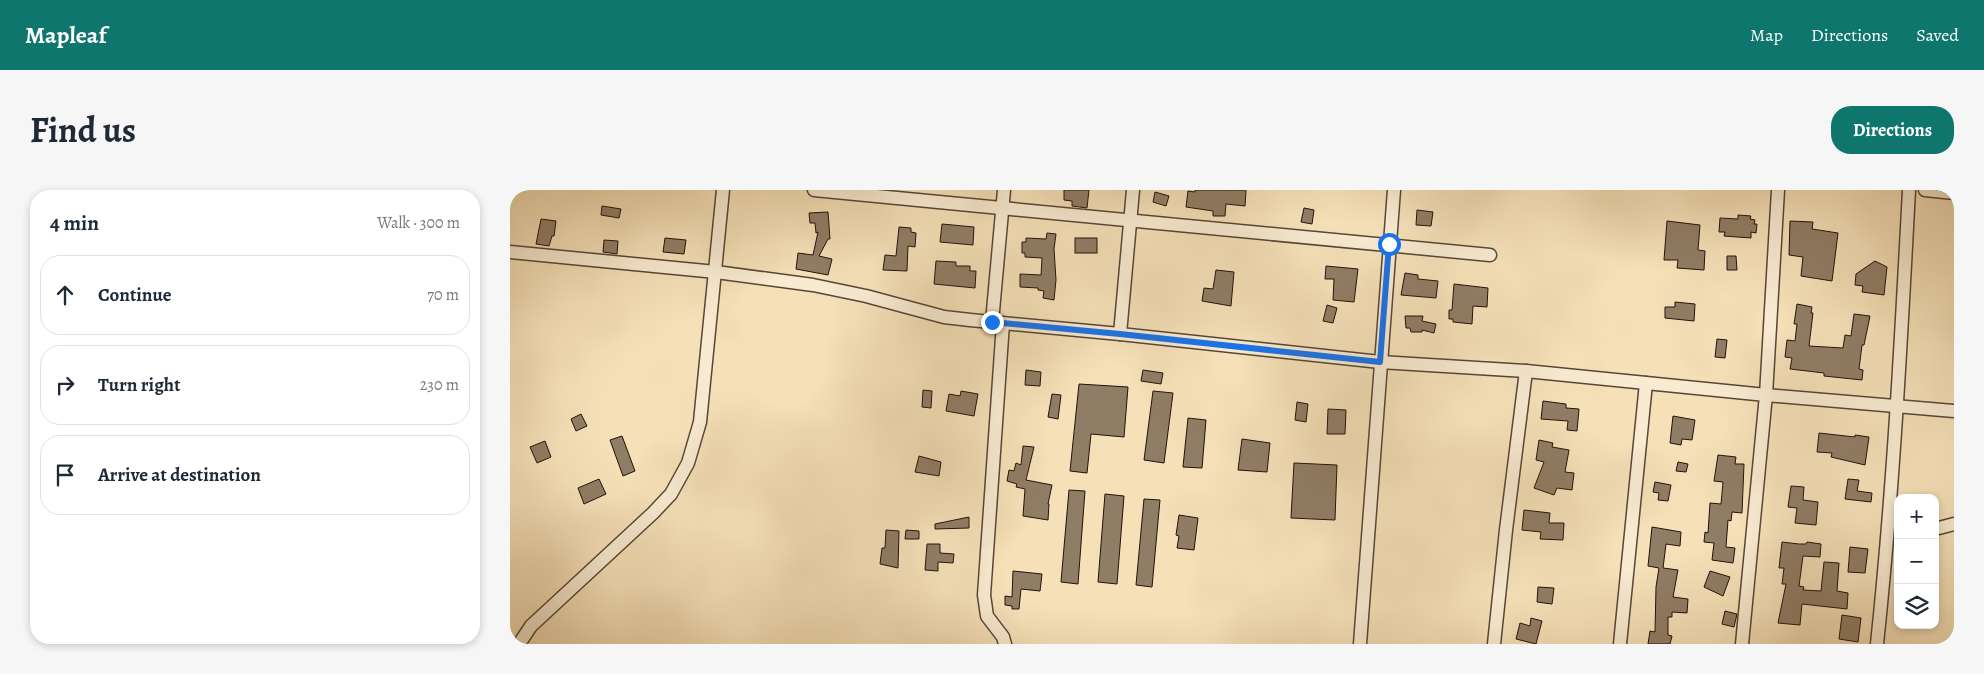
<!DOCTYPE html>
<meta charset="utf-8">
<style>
body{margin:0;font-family:Alegreya,serif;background:#f6f6f7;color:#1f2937}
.controls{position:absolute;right:15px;bottom:15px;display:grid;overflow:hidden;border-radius:10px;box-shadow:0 2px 8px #0003}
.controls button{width:45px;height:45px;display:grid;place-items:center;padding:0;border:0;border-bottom:1px solid #e0e1e3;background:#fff;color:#1f2937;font:25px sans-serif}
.stop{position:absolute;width:15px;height:15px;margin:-11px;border:4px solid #1a73e8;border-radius:50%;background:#fff}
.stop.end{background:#1a73e8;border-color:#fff;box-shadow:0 1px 5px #0008}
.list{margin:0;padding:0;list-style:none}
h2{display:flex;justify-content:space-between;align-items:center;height:65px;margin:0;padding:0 20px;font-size:21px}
h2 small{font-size:16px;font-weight:400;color:#747a83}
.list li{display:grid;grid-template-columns:32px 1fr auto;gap:15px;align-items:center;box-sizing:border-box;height:80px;margin:0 10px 10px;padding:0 10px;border:1px solid #e0e1e3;border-radius:20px}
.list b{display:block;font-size:19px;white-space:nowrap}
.list em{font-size:16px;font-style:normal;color:#747a83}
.icon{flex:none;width:28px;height:28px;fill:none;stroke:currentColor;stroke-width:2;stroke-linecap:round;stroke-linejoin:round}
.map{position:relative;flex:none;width:1444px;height:454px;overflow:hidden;border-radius:20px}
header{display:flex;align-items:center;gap:30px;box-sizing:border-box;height:70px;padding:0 25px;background:#0f766e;color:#fff}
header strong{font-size:24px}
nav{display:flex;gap:28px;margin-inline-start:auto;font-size:18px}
.intro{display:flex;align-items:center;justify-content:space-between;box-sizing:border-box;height:120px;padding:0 30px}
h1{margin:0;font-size:35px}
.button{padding:12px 22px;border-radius:20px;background:#0f766e;color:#fff;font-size:18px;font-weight:700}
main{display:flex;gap:30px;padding:0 30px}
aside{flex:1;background:#fff;border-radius:20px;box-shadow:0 2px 8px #0003}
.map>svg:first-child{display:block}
.building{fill:#907d65;stroke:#22120b}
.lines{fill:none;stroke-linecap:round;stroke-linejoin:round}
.minor-casing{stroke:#574636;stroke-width:15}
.minor{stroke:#f8ebd1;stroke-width:12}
.route{stroke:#1a73e8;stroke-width:6}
</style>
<header>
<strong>Mapleaf</strong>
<nav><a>Map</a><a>Directions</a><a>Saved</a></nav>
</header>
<div class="intro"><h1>Find us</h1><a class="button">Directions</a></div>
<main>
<aside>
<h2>4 min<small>Walk · 300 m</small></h2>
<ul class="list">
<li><svg class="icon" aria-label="ahead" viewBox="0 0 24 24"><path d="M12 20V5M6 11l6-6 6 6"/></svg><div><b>Continue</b></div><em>70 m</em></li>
<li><svg class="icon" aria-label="right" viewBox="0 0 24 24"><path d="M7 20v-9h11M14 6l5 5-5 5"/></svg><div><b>Turn right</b></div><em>230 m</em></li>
<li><svg class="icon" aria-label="arrive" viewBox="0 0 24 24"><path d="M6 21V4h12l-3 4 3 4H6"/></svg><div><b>Arrive at destination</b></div></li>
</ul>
</aside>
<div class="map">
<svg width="1444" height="454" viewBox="0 0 1444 454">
<rect width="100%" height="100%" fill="#f5e0b8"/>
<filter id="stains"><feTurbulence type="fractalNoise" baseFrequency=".004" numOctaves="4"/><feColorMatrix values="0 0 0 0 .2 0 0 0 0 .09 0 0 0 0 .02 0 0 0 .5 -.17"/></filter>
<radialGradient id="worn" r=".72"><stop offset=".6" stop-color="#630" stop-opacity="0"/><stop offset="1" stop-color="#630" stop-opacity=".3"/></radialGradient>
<!-- building -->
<g class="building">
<polygon points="554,0 579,0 577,18 562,16 562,11 554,10"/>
<polygon points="685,0 736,0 735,16 716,14 715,26 703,26 703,21 676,17 678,1 685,2"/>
<polygon points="645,2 659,6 656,16 643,12"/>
<polygon points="92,16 111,19 109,28 91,25"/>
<polygon points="794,18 804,20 802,34 791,32"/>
<polygon points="907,20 923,22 921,36 906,35"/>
<polygon points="318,22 320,49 318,49 309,66 322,69 318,85 286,79 288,63 303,65 308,42 306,43 305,33 300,33 299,23"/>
<polygon points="1228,25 1241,26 1240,29 1245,30 1244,34 1247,34 1246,43 1241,42 1241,48 1214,46 1215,42 1209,42 1210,28 1228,29"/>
<polygon points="31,29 46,31 44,46 42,46 39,56 26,54"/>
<polygon points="1157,31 1190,35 1188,60 1195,61 1194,80 1167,78 1168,70 1154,70"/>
<polygon points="1280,31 1303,32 1302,39 1328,43 1322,91 1291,86 1293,67 1279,65"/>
<polygon points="432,34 464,37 463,55 430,52"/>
<polygon points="389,37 401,38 401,42 406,43 405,57 398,56 397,81 373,80 375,65 386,66"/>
<polygon points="537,43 546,44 544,59 546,90 544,110 533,108 534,101 528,100 528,98 510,97 510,84 531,85 532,68 515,67 515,63 512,63 512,52 516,52 516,48 536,49"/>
<polygon points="155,48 176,50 174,64 153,62"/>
<rect x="565" y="48" width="22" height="15"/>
<polygon points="94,50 108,51 107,64 93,62"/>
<polygon points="1217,66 1226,66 1227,80 1217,80"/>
<polygon points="426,71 446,72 446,76 460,76 460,81 466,81 465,98 424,94"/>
<polygon points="1365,71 1377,77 1374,105 1352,102 1353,96 1345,95 1346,84"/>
<polygon points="816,76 848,79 844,112 823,110 824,89 815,89"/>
<polygon points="706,80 724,82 721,116 692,111 694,98 703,99"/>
<polygon points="895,83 908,85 908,89 928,91 926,108 891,105"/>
<polygon points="944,94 978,98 977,117 963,116 962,134 943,132 943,129 939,129 939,120 942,120"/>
<polygon points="1165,112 1185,114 1184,131 1155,128 1155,117 1165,117"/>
<polygon points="1287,114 1302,117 1301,123 1303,123 1299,156 1333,158 1335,145 1341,146 1344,124 1360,126 1354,155 1352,155 1349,179 1353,180 1352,190 1314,186 1314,183 1280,179 1282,168 1275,167 1277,150 1285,151 1287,134 1284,134"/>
<polygon points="817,115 827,118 823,133 813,131"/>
<polygon points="895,126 913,126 912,131 926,134 924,143 912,140 912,142 901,142 900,138 896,138"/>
<polygon points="1207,149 1217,150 1215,168 1205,167"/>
<polygon points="516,180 531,182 530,196 515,195"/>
<polygon points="633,180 653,183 651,194 631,191"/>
<polygon points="569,194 618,197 614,247 581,244 577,283 560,281"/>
<polygon points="413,200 422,201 421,218 412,217"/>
<polygon points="451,201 468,204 464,226 436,221 439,204 450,206"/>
<polygon points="643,201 663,203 654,273 634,270"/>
<polygon points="542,204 551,205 548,229 538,227"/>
<polygon points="1033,211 1056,214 1056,218 1069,219 1067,241 1057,240 1058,231 1031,229"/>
<polygon points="787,212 798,214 796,232 785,230"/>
<polygon points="818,219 836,220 835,244 817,244"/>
<polygon points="71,224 77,236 66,241 61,229"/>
<polygon points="1163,226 1185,230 1182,250 1172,249 1171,255 1160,253"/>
<polygon points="678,228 696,230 692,278 673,277"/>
<polygon points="1309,243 1345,247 1345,245 1359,247 1355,275 1321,267 1322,263 1307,262"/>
<polygon points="112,246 125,281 113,286 100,250"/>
<polygon points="732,249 760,253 757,282 728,280"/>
<polygon points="1029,250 1043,253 1042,257 1059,260 1055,282 1064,283 1062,300 1047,298 1044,305 1024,298 1034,272 1026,270"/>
<polygon points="35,251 41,267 27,273 20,257"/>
<polygon points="513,256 524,257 516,290 542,295 538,314 539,314 538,330 513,326 515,299 506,297 507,294 497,291 499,280 504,281 506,273 511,275"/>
<polygon points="1208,265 1226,267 1225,274 1234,274 1232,323 1222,322 1221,331 1218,330 1216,357 1225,358 1223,373 1202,370 1204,353 1194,352 1195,342 1198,343 1200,313 1211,314 1213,292 1204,291"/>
<polygon points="409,266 431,272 429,286 405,282"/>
<polygon points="1168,272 1178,274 1176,282 1166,281"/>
<polygon points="784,273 827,275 825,330 781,328"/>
<polygon points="89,289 96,304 74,314 68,298"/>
<polygon points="1338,289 1349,290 1347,301 1362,303 1361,312 1335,309"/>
<polygon points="1145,292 1161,295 1158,311 1148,310 1149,303 1143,302"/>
<polygon points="1281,296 1294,297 1293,310 1308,312 1306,335 1285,333 1287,318 1278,317"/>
<polygon points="559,300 575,301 568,394 551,392"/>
<polygon points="595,304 614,306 607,394 588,392"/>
<polygon points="634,309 650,310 642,397 626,395"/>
<polygon points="1014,320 1040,323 1039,333 1054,333 1053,350 1030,349 1031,342 1012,340"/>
<polygon points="669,325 688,328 684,360 667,358 669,346 666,345"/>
<polygon points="459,327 459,338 425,339 425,334"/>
<polygon points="1142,337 1171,342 1170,356 1156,354 1153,378 1168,380 1163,407 1178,409 1177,423 1162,422 1162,427 1158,427 1158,445 1162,446 1160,454 1138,454 1140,441 1145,442 1146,397 1149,378 1138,376"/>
<polygon points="376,340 389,341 388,378 370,374 372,358 375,358"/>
<polygon points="396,340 409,341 409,349 395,349"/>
<polygon points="1272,352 1289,354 1296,354 1297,352 1311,354 1310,367 1293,366 1289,396 1294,397 1293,400 1311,401 1314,372 1329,373 1327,401 1338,403 1337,419 1292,414 1290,435 1268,433 1276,394 1272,394 1274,378 1269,378"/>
<polygon points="417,354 430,354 430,363 444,364 443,373 428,372 428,381 415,380"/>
<polygon points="1340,357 1358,359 1355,383 1338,382"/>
<polygon points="503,381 532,384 530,401 511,399 509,419 502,419 502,416 495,415 495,406 502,407"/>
<polygon points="1200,381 1220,387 1213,406 1194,397"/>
<polygon points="1028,397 1044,398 1042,414 1027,412"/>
<polygon points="1215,421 1227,424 1224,437 1212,434"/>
<polygon points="1332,425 1351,428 1348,452 1329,449"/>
<polygon points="1021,428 1032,431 1026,454 1006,449 1010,433 1020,436"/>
</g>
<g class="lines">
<defs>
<g id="minor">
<polyline points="304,0 980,65"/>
<polyline points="1415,0 1444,3"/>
<polyline points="0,62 206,82 303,95 356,106 434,127 460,130 610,144 870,172 1016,181 1256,205 1444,221"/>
<polyline points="482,132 494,0"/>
<polyline points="493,133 474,405 477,426 493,447 495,454"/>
<polyline points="610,144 623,0"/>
<polyline points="1425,339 1444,334"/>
<polyline points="9,454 21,436 143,323 161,304 178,273 190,232 213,0"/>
<polyline points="850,454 884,0"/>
<polyline points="984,454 996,340 1016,181"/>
<polyline points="1110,454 1136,193"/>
<polyline points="1232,454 1256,205 1268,0"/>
<path d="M1367 454C1383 303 1391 152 1399 0"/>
</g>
</defs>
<!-- minor casing -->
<use href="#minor" class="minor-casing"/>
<!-- minor -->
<use href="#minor" class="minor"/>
</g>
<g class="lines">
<!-- route -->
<polyline class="route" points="482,132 610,144 870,172 879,54"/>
</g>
<rect width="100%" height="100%" filter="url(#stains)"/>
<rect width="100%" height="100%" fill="url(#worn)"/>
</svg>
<div class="controls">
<button>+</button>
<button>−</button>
<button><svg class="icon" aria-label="layers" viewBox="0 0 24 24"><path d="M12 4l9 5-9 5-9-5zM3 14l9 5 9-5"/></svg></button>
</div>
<div class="stop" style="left:879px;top:54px"></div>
<div class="stop end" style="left:482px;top:132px"></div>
</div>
</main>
